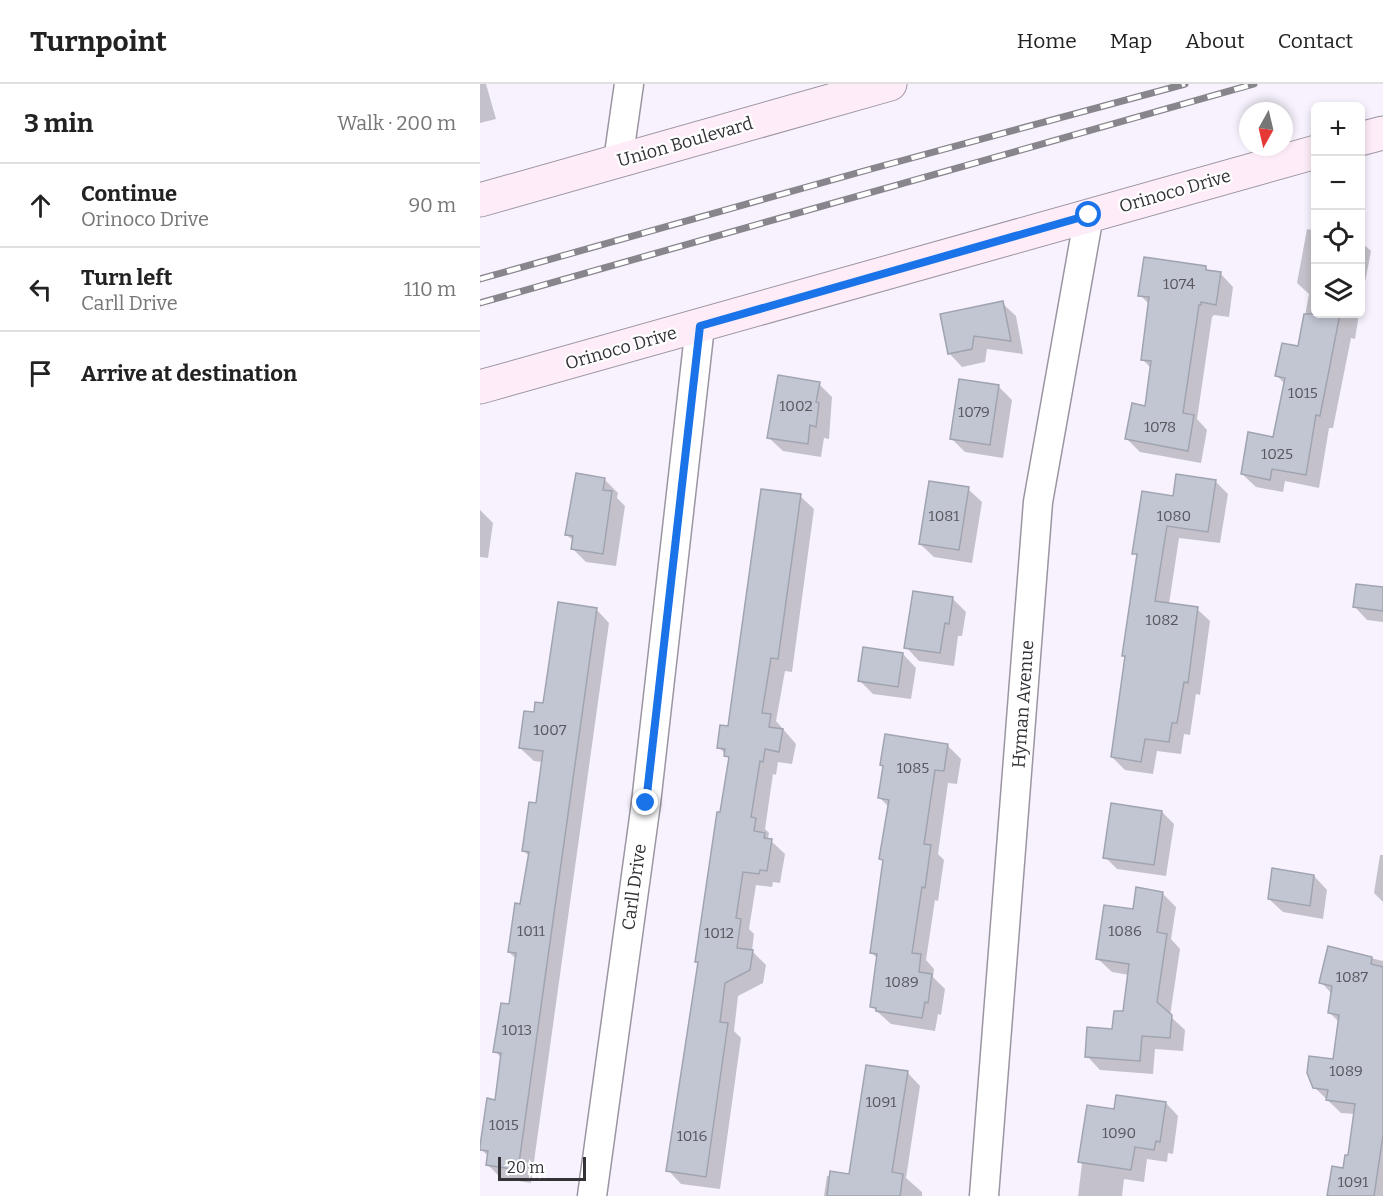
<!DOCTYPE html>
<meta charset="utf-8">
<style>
body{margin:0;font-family:Bitter,serif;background:#f6f6f6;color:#222}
.controls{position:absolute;right:18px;top:18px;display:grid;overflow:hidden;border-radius:9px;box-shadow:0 3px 9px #0003}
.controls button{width:54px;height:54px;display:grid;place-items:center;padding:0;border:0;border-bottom:2px solid #e0e0e0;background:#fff;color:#222;font:30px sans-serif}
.compass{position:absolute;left:759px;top:18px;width:54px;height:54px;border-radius:50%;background:#fff;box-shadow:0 3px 9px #0003;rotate:188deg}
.scale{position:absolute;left:18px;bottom:15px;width:88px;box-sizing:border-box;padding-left:6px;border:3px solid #343237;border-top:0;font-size:16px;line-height:21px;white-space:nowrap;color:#343237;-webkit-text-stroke:4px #fff;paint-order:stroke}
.stop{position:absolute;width:18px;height:18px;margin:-14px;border:4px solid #1a73e8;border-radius:50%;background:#fff}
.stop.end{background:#1a73e8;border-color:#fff;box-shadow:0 2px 6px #0008}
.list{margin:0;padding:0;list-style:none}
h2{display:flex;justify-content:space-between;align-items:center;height:78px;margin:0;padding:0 24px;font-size:26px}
h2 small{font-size:20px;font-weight:400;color:#767676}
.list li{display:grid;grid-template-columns:39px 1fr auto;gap:18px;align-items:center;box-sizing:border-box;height:84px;padding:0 24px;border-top:2px solid #e0e0e0}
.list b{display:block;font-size:22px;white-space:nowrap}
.list p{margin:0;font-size:20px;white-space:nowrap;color:#767676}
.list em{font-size:20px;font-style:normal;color:#767676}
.icon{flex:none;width:33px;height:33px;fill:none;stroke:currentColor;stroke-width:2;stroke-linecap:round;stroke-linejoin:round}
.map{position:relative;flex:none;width:903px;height:1112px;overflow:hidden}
header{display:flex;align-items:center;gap:36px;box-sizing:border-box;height:84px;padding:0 30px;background:#fff;border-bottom:2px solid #e0e0e0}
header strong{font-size:28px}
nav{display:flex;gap:33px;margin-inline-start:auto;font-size:21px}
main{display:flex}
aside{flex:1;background:#fff}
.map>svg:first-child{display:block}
.shadow{fill:#0003}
.building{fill:#c2c6d3;stroke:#a0a4b1;stroke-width:1.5}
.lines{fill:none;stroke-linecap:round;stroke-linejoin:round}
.street-casing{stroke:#9b95a1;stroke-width:31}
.secondary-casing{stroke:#9b95a1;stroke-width:35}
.street{stroke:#fff;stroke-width:28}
.secondary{stroke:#feedf8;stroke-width:33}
.rail-casing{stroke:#88858c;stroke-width:7}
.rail{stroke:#fff;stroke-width:4.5;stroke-dasharray:14;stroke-linecap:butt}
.route{stroke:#1a73e8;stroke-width:8}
.labels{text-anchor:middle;stroke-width:4.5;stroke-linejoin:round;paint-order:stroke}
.number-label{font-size:15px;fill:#58575e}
.street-label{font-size:18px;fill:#343237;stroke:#fff}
</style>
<header>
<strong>Turnpoint</strong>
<nav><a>Home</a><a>Map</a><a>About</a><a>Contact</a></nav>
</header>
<main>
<aside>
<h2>3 min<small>Walk · 200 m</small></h2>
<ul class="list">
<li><svg class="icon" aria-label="ahead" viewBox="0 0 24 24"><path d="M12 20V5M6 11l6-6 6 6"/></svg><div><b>Continue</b><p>Orinoco Drive</p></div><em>90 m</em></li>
<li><svg class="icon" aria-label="left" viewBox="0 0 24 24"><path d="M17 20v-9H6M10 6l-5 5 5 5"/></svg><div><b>Turn left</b><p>Carll Drive</p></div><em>110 m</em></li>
<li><svg class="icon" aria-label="arrive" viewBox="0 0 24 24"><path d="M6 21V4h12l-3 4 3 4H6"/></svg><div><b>Arrive at destination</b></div></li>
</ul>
</aside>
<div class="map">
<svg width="903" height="1112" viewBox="0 0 903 1112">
<rect width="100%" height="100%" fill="#f7f2fd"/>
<!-- shadow -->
<g class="shadow">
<polygon points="0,0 6,0 16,35 0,39"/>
<polygon points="827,145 836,147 836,230 879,230 875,255 871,254 853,344 849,344 839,404 805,397 803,408 776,403 762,390 794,355 805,300 797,292 819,264 829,210 817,199"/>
<polygon points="880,157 891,167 880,224"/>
<polygon points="726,184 730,188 740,189 753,203 749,233 734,231 732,233 717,335 727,346 721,379 660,368 647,355 666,323 672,285 662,275 670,221 660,211"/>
<polygon points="522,219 536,232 543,270 507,265 505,278 482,283 469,269"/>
<polygon points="339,300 352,313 349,355 344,354 341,373 303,367 289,354"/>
<polygon points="518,302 532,316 523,374 485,368 471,354"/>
<polygon points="124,395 138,409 137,414 145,422 136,482 106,478 93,465 94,457 87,451"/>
<polygon points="735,397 748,410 740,459 699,454 689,520 717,525 730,537 720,611 716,610 710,651 704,650 701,670 677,667 673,690 645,686 632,673 647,574 643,571 658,473 654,469 694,413"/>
<polygon points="488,405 502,418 492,479 454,473 440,460"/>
<polygon points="320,412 334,425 312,588 305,587 296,637 316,660 312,680 298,678 296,691 293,690 285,745 289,749 288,754 305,770 300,799 293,798 292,803 276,801 269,845 274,850 272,867 286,881 283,899 258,912 254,947 261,954 240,1105 201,1100 188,1086 219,879 216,877 250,676 239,663 250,644"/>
<polygon points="0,426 13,439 8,474 0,473"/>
<polygon points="903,505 903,538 887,536 875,523"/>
<polygon points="472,514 486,528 482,552 478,552 474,582 439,577 426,563"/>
<polygon points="116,525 129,539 51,1099 21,1094 7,1080 8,1072 1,1065 16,1017 22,975 15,967 30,922 36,875 29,868 42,822 50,773 43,766 57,720 63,678 54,677 40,664 56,630 64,621"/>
<polygon points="423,570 436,584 431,615 393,610 379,596"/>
<polygon points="467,661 481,675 477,700 468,699 458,770 464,776 458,817 455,816 446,876 454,885 453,893 465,905 461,931 458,930 455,947 411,940 391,922 398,875 391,868 404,778 401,775 409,723 400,714 404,684 401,681"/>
<polygon points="682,728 694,740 686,792 637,785 625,773"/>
<polygon points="900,771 903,771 903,818 894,809"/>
<polygon points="834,792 847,806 843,835 803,828 789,815"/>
<polygon points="682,809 696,823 691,855 700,865 690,932 705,946 703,967 675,965 673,990 620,986 607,972 634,946 644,929 649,891 632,888 618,875 654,827"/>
<polygon points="849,864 903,877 903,1112 849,1112 864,1085 869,1073 875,1030 861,1029 834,1003 854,976 859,938 850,929 852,910 841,898"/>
<polygon points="427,988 440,1002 426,1094 442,1108 442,1112 344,1112 347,1092 370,1092"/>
<polygon points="686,1019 698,1032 693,1070 688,1069 687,1078 667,1075 664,1098 644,1095 642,1112 598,1112 602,1080 600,1078 635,1027"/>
</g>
<!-- building -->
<g class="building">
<polygon points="664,173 726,182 726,186 741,188 736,221 721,218 721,221 719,221 703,329 714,331 708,367 645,355 652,319 665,322 671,277 661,276 669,213 658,212"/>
<polygon points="523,217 531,257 494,252 492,265 468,270 460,230"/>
<polygon points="824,230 860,230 840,332 836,331 826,391 792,385 790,396 761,390 768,348 793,353 805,294 795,292 802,259 818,262"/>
<polygon points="298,291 340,298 336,318 339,319 336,343 330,341 328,360 287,354"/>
<polygon points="479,295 519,301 510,361 470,355"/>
<polygon points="96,389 125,394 123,406 132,407 123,470 91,465 93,452 85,451"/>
<polygon points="696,390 736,396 728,448 687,442 675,517 718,523 708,599 704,598 697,639 692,639 689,658 665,655 661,678 631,673 645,572 642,572 657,470 652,470 662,407 693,412"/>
<polygon points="449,397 489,403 479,466 439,460"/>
<polygon points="281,405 321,410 298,575 291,574 282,629 291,630 289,643 303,645 299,668 285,665 283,678 280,677 271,733 276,734 274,747 285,749 284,754 292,755 287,787 280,786 279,790 263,788 256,834 261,835 257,864 273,866 270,886 245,899 240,938 248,939 226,1093 186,1087 218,878 215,878 237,728 240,728 249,673 244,672 245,665 237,664 240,641 248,642"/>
<polygon points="876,500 903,503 903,527 873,523"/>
<polygon points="433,507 473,513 469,540 465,539 460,569 424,564"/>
<polygon points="78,518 117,524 38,1086 6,1081 8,1067 0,1066 0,1062 7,1014 15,1016 21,969 13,968 21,919 29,920 36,869 28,868 35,819 40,820 49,768 42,767 49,718 56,719 63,667 39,664 44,627 54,628 55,618 63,619"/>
<polygon points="383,563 423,569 418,603 378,597"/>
<polygon points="405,650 468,660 464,687 455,686 444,760 451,761 445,804 442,803 432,869 441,870 439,888 452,890 448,919 445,918 442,934 396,927 396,924 390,923 397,870 390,869 403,776 399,775 409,716 398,714 403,682 400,681"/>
<polygon points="631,719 682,727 674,781 623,774"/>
<polygon points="792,784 834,791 830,822 788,815"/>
<polygon points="656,803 683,808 677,848 687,850 677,918 692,931 690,954 662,952 660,977 605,973 607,943 632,945 634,927 643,927 649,880 616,875 624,821 653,825"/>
<polygon points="848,862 892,873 891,880 903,883 903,1051 894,1112 847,1112 852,1082 863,1084 865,1071 868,1071 875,1020 846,1016 848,1006 833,1004 827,989 829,972 853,975 859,931 848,929 852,902 839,899"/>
<polygon points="386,981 428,987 412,1088 423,1090 420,1112 347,1112 350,1087 369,1090"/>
<polygon points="636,1011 686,1018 680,1058 676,1057 674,1066 655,1063 651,1086 598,1078 607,1021 634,1025"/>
</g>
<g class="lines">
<defs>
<g id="street">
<polyline points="138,77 149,0"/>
<polyline points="112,1112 166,719 220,242"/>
<polyline points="504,1112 558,418 609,131"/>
</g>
<g id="secondary">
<polyline points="880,55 903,49"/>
<polyline points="0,116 410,0"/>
<polyline points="0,303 836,68"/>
</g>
</defs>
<!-- street casing -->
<use href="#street" class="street-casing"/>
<!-- secondary casing -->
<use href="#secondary" class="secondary-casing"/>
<!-- street -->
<use href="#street" class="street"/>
<!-- secondary -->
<use href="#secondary" class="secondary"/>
<defs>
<g id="rail">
<polyline points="0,195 391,85 705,0"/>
<polyline points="0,219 774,0"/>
</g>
</defs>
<!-- rail casing -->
<use href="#rail" class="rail-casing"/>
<!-- rail -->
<use href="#rail" class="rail"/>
</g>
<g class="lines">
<!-- route -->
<polyline class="route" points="166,719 220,242 609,131"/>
</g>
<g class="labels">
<!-- number labels -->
<g class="number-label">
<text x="699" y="205">1074</text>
<text x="823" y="314">1015</text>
<text x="316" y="327">1002</text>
<text x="494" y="333">1079</text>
<text x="680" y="348">1078</text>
<text x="797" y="375">1025</text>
<text x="464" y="437">1081</text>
<text x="694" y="437">1080</text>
<text x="682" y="541">1082</text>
<text x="70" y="651">1007</text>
<text x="433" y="689">1085</text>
<text x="51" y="852">1011</text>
<text x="645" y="852">1086</text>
<text x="239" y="854">1012</text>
<text x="872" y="898">1087</text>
<text x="422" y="903">1089</text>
<text x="37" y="951">1013</text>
<text x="866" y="992">1089</text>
<text x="401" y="1023">1091</text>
<text x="24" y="1046">1015</text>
<text x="639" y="1054">1090</text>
<text x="212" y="1057">1016</text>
<text x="873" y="1103">1091</text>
</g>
<!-- street labels -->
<g class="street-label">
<text transform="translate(205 58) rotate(-16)" y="6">Union Boulevard</text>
<text transform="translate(695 107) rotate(-16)" y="6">Orinoco Drive</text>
<text transform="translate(141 264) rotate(-16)" y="6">Orinoco Drive</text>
<text transform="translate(543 620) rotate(-86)" y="6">Hyman Avenue</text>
<text transform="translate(154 803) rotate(-82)" y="6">Carll Drive</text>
</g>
</g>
</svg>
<div class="controls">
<button>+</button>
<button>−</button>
<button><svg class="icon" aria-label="locate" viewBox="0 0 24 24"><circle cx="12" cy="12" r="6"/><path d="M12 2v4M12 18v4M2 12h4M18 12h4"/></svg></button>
<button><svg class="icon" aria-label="layers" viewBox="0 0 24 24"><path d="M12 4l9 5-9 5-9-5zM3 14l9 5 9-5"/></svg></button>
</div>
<svg class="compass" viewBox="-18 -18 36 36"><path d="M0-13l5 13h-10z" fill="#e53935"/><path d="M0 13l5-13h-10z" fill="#767676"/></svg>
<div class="scale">20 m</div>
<div class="stop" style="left:609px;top:131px"></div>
<div class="stop end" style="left:166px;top:719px"></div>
</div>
</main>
